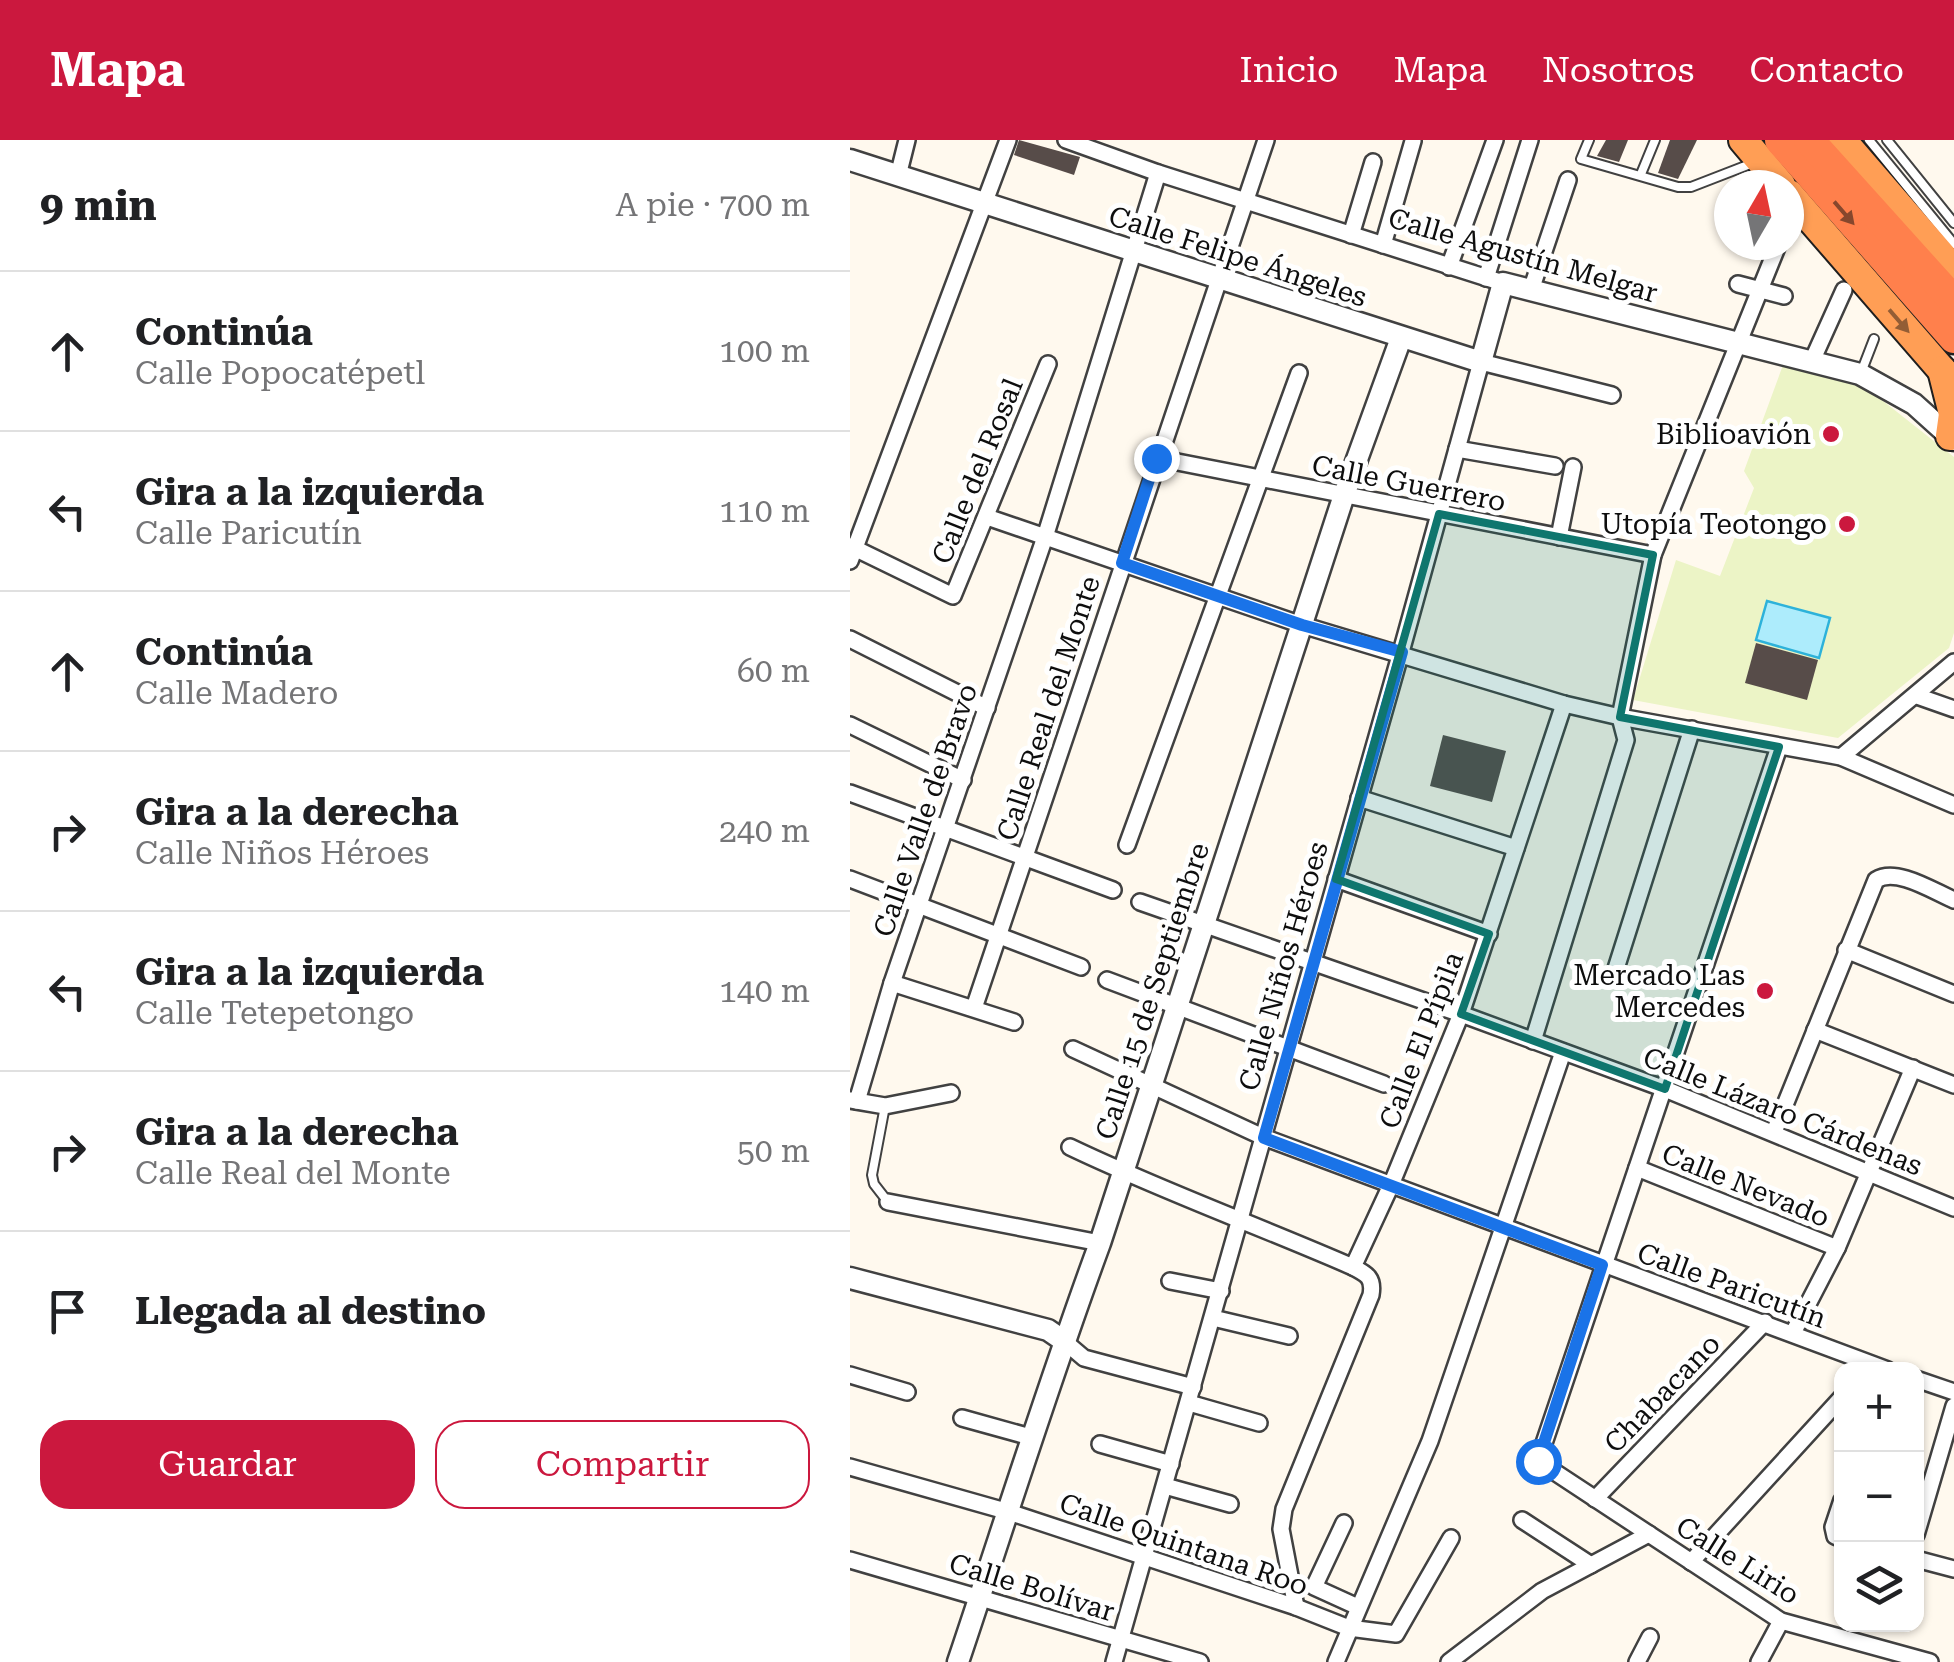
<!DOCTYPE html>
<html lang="es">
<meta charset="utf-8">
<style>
body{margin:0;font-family:"Roboto Serif",serif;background:#f2f2f2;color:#202124}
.controls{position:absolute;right:30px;bottom:30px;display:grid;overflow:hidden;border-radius:20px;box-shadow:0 2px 8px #0004}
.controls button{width:90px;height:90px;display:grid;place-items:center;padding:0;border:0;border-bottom:2px solid #e0e0e0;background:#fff;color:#202124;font:50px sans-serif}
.compass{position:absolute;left:864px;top:30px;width:90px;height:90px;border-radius:50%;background:#fff;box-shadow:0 2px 8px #0004;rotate:9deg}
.stop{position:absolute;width:30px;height:30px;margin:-22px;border:8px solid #1a73e8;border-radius:50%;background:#fff}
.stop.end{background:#1a73e8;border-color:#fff;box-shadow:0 2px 10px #0008}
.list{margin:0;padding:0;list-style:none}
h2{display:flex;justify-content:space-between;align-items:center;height:130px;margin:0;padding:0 40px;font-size:42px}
h2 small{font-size:32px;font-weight:400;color:#757577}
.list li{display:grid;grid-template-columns:65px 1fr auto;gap:30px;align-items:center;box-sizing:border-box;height:160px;padding:0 40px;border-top:2px solid #e0e0e0}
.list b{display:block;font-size:38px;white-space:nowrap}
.list p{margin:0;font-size:32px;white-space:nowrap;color:#757577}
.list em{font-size:32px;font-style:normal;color:#757577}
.actions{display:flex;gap:20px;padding:30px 40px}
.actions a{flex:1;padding:22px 0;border:2px solid #cb183e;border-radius:30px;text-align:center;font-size:35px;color:#cb183e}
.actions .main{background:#cb183e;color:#fff}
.icon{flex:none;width:55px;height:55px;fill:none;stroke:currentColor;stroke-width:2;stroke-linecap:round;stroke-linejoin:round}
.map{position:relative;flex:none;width:1104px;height:1522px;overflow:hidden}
header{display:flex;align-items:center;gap:60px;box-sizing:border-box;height:140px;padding:0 50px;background:#cb183e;color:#fff}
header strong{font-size:48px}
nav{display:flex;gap:55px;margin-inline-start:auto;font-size:35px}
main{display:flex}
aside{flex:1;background:#fff}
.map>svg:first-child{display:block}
.pitch{fill:#ecf4c6}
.water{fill:#adecfc;stroke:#2db2da;stroke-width:2.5}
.building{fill:#574c49}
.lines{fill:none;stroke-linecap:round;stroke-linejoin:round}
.service-casing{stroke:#414141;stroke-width:12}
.minor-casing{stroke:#414141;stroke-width:20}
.tertiary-casing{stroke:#414141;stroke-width:25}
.trunk-casing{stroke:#1f1f1f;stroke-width:32}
.motorway-casing{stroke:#1f1f1f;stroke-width:35}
.service{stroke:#fff;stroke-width:8}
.minor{stroke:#fff;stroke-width:15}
.tertiary{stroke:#fff;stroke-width:20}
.trunk{stroke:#ff9e55;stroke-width:28}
.motorway{stroke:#ff804c;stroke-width:30}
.oneway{fill:#86472d}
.oneway2{fill:#935d35}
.route{stroke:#1a73e8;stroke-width:12}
.marked{fill:#0f766e;fill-opacity:0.2;stroke:#0f766e;stroke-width:8;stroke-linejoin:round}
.poi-dot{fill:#cb183e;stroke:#fff;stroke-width:4}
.labels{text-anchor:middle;stroke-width:10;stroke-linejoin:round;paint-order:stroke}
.street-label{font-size:28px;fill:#0e0e0e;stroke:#fff}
.poi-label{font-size:28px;fill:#0e0e0e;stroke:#fff;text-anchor:end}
</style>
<header>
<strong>Mapa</strong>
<nav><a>Inicio</a><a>Mapa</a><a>Nosotros</a><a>Contacto</a></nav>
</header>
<main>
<aside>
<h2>9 min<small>A pie · 700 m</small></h2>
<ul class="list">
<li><svg class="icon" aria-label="ahead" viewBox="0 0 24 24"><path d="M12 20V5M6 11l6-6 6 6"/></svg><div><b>Continúa</b><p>Calle Popocatépetl</p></div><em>100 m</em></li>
<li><svg class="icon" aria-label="left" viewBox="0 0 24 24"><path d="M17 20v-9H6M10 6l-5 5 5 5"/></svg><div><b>Gira a la izquierda</b><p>Calle Paricutín</p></div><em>110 m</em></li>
<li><svg class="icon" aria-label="ahead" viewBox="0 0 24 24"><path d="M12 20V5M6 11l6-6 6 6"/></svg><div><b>Continúa</b><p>Calle Madero</p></div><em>60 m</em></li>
<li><svg class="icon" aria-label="right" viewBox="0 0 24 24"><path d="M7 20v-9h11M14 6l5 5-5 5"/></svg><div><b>Gira a la derecha</b><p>Calle Niños Héroes</p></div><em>240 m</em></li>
<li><svg class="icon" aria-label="left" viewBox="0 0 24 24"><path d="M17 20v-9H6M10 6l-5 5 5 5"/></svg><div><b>Gira a la izquierda</b><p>Calle Tetepetongo</p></div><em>140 m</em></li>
<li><svg class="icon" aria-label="right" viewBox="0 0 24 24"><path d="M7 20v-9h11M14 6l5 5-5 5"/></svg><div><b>Gira a la derecha</b><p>Calle Real del Monte</p></div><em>50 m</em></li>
<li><svg class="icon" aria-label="arrive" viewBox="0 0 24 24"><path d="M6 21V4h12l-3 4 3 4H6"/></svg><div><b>Llegada al destino</b></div></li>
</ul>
<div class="actions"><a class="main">Guardar</a><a>Compartir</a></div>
</aside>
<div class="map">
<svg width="1104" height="1522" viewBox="0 0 1104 1522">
<rect width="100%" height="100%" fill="#fff9ee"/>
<!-- pitch -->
<polygon class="pitch" points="933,225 971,231 1018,249 1104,317 1104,493 1099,508 988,598 783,560 826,420 870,436 904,348 894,331"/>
<!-- water -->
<polygon class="water" points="917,461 980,478 969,518 906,500"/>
<!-- building -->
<g class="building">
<polygon points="169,0 230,17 224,35 164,15"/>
<polygon points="756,0 778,0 769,22 747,16"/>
<polygon points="820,0 847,0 828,39 808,33"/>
<polygon points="906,503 968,520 957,560 895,543"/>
<polygon points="593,595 656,611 642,662 580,646"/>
</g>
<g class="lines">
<defs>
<g id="service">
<polyline points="739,0 731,19 828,47 841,47 903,23"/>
<polyline points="1019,0 1104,104"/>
<polyline points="1037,0 1104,83"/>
<polyline points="791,34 805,0"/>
<polyline points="1012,230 1024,199"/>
<polyline points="35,966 22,1035 24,1044 38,1062"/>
</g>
<g id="minor">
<polyline points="216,0 308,33 653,143"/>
<polyline points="48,36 57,0"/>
<polyline points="501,95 523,22"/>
<polyline points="533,105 563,1"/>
<polyline points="599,127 645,0"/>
<polyline points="636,138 680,0"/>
<polyline points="888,144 934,156"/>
<polyline points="681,150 718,40"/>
<polyline points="962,221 994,150"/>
<polyline points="607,309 705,326"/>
<polyline points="307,318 803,415"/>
<polyline points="137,377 452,485 714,564 770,577 991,617 1104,665"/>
<polyline points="709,397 723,327"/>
<polyline points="0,406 103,456 198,224"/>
<polyline points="0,421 158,0"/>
<polyline points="0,499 137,568"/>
<polyline points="1067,556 1104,569"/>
<polyline points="0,585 113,640"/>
<polyline points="929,607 688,1321 931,1481 1080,1522"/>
<polyline points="991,617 1104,522"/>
<polyline points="0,653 263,750"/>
<polyline points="509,658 666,708"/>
<polyline points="277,705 449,233"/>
<polyline points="0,739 231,827"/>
<polyline points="486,739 639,794"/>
<polyline points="290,762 611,874 815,949 1104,1068"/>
<polyline points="996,810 1104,854"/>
<polyline points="763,838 842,589"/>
<polyline points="257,840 534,944"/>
<polyline points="42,843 164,882"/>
<polyline points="124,868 416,0"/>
<polyline points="965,890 1104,945"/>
<polyline points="683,901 776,600 770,577 803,415 928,105"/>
<polyline points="223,909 413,997 1038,1230"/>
<polyline points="0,960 35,966 101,953"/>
<polyline points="7,961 42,843 195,397 308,33"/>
<path d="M924 992 1026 740C1046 727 1083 751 1104 760"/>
<path d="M220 1007C312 1051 409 1086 503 1127"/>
<polyline points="787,1028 987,1108"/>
<polyline points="38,1062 250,1103"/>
<polyline points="320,1141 371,1151"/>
<polyline points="363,1178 439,1196"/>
<polyline points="943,1193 987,1108 1063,928"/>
<polyline points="214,1201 234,1218 343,1247"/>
<polyline points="0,1235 57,1252"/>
<polyline points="1066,1239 1104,1252"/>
<polyline points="339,1263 409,1283"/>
<polyline points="112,1278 184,1298"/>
<polyline points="250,1304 321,1324"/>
<polyline points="0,1327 159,1372 446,1467 499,1488 546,1494 601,1398"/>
<polyline points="315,1346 380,1364"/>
<polyline points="745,1359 915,1182"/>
<polyline points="992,1360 983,1387 985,1396 992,1399"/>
<polyline points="672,1380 741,1425"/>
<polyline points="494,1383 464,1447 508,1467"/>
<polyline points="1066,1395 1104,1266"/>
<polyline points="1066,1419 1104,1429"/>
<polyline points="0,1420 350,1522"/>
<polyline points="841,1422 992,1257"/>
<path d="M446 1467 431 1389 434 1369 521 1155C524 1138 517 1134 503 1127L541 1045 611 874 714 564"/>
<polyline points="264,1522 551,512 631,222 762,255"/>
<polyline points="486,1522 580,1301 713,912"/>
<polyline points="599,1522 692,1451 799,1394"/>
<polyline points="787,1522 800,1497"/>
<polyline points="909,1522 931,1481"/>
</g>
<g id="tertiary">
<polyline points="0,20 631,222 653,143 1010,234 1064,264 1104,300"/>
<polyline points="0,1138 198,1190 214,1201"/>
<path d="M108 1522C155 1382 199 1241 250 1103L494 355 551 198"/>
</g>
<g id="trunk">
<polyline points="893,0 931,45"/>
<polyline points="992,0 1104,130"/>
<polyline points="939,54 1104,244"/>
<polyline points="1092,230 1103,274 1100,296"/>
</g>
<g id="motorway">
<polyline points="930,0 1104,198"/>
<polyline points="959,0 1104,161"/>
</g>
</defs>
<!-- service casing -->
<use href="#service" class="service-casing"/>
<!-- minor casing -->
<use href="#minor" class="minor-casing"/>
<!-- tertiary casing -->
<use href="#tertiary" class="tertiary-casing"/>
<!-- trunk casing -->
<use href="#trunk" class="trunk-casing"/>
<!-- motorway casing -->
<use href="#motorway" class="motorway-casing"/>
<!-- service -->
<use href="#service" class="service"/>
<!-- minor -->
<use href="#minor" class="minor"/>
<!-- tertiary -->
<use href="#tertiary" class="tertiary"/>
<!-- trunk -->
<use href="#trunk" class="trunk"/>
<!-- motorway -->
<use href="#motorway" class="motorway"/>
</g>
<!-- one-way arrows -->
<defs><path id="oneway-solid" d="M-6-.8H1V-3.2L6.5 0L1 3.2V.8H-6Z" transform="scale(2.5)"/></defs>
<use class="oneway" href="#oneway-solid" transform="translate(994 73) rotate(49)"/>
<use class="oneway2" href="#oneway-solid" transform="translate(1049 181) rotate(49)"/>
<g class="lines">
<!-- route -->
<polyline class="route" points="306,318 272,423 452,485 552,512 414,998 752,1125 688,1321"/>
</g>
<!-- marked area -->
<path class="marked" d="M589 374 803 415 770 577 929 607 815 949 611 874 639 794 486 739Z"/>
<!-- markers -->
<g class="poi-dot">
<circle cx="981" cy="294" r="10"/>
<circle cx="997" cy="384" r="10"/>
<circle cx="915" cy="851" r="10"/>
</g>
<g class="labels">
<!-- street labels -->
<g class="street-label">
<text transform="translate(673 115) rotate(16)" y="10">Calle Agustín Melgar</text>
<text transform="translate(388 116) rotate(18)" y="10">Calle Felipe Ángeles</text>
<text transform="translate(127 331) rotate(-68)" y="10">Calle del Rosal</text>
<text transform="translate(559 343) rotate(11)" y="10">Calle Guerrero</text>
<text transform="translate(198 568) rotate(-72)" y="10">Calle Real del Monte</text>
<text transform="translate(75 670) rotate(-71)" y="10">Calle Valle de Bravo</text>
<text transform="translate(433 826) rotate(-74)" y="10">Calle Niños Héroes</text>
<text transform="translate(302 851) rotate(-72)" y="10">Calle 15 de Septiembre</text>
<text transform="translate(571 900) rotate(-69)" y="10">Calle El Pípila</text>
<text transform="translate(933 971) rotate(22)" y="10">Calle Lázaro Cárdenas</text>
<text transform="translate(896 1045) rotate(22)" y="10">Calle Nevado</text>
<text transform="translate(882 1145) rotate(20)" y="10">Calle Paricutín</text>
<text transform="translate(812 1253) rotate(-46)" y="10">Chabacano</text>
<text transform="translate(334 1404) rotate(19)" y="10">Calle Quintana Roo</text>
<text transform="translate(888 1420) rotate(32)" y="10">Calle Lirio</text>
<text transform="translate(182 1447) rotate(17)" y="10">Calle Bolívar</text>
</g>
<!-- poi labels -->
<g class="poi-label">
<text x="961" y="304">Biblioavión</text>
<text x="977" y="394">Utopía Teotongo</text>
<text x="895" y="845">Mercado Las<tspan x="895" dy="32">Mercedes</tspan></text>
</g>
</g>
</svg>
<div class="controls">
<button>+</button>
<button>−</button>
<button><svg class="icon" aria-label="layers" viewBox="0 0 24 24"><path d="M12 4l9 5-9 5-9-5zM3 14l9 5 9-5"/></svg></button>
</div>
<svg class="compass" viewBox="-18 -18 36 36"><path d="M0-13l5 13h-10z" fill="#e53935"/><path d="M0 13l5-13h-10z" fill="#757577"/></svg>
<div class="stop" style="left:688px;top:1321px"></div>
<div class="stop end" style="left:306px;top:318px"></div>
</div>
</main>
